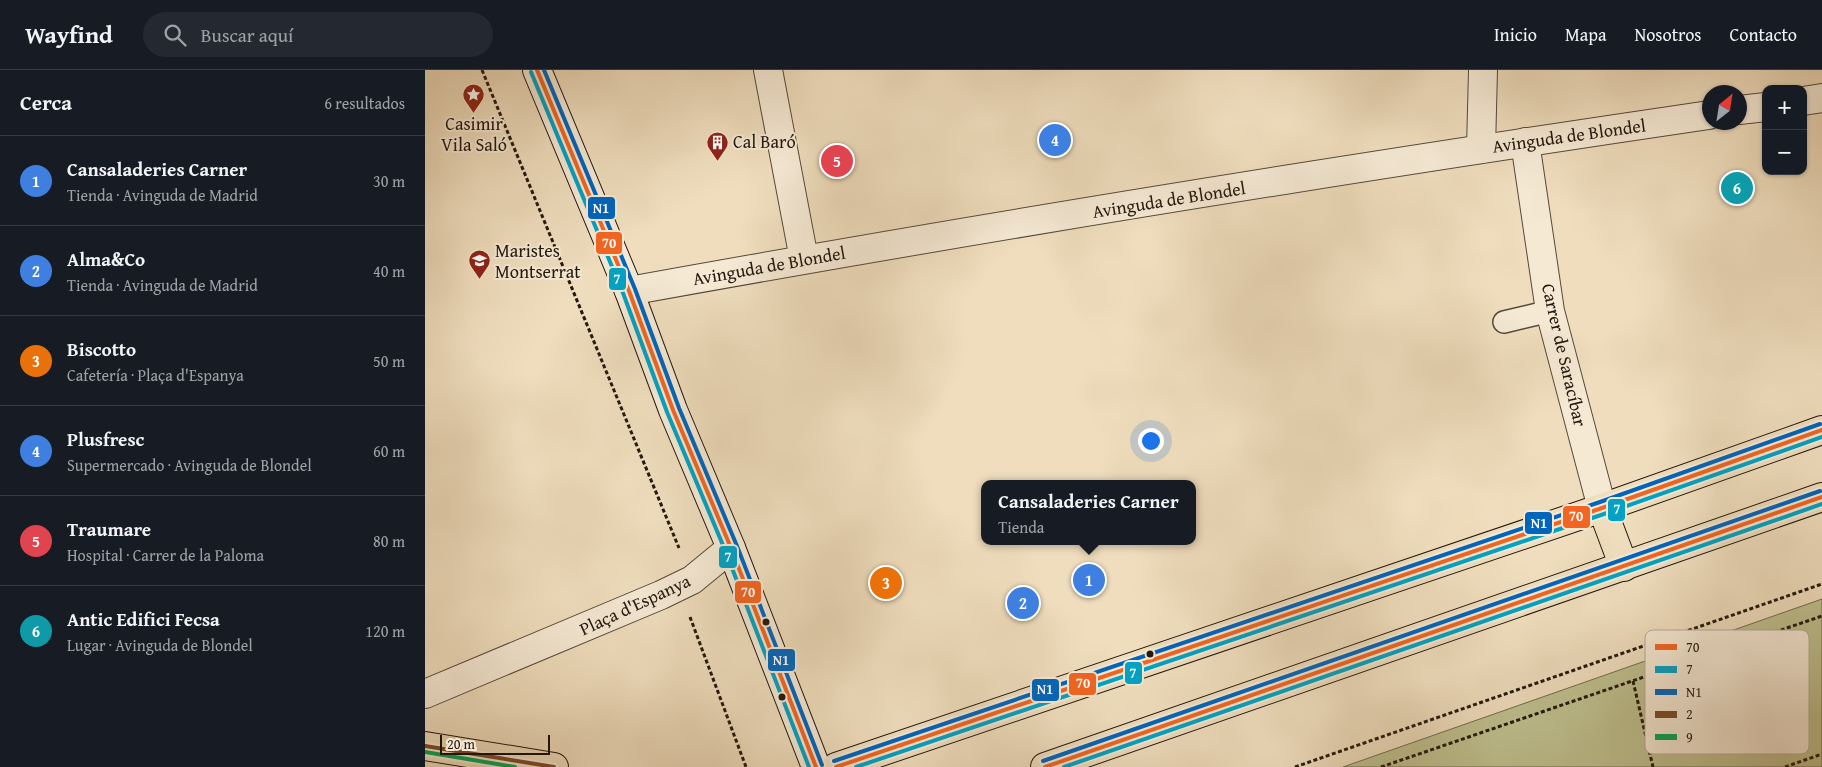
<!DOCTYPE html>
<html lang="es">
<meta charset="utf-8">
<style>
body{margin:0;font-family:"Gentium Book Plus",serif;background:#242831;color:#f1f3f6}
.controls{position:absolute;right:15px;top:15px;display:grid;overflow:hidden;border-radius:10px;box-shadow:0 1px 4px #0004}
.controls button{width:45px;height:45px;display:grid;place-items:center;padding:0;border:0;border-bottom:1px solid #363941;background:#171b24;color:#f1f3f6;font:25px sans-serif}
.compass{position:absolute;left:1277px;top:15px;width:45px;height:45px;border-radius:50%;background:#171b24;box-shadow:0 1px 4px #0004;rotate:30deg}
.scale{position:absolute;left:15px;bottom:12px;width:110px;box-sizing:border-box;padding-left:5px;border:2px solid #23180e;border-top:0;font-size:14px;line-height:18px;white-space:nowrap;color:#23180e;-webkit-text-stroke:4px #f5e9d4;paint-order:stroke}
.you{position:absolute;left:725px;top:370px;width:18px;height:18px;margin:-12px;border:4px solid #fff;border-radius:50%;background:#1a73e8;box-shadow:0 0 0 8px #1a73e833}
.badge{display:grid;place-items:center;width:32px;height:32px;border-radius:50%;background:#c59692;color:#fff;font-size:16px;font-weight:700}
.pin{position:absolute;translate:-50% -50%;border:2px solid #fff;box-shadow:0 1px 5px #0006}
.popup{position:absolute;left:556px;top:410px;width:215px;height:65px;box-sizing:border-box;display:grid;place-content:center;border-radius:10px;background:#171b24;filter:drop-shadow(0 1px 4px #0005);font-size:16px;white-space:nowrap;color:#9ea1a6}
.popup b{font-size:19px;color:#f1f3f6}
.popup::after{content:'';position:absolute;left:50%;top:100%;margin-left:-10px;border:10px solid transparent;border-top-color:#171b24}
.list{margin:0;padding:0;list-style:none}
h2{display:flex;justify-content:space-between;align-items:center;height:65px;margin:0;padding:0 20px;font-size:21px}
h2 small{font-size:16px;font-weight:400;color:#9ea1a6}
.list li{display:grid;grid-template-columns:32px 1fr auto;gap:15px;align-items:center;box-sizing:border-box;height:90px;padding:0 20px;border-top:1px solid #363941}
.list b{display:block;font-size:19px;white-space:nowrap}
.list p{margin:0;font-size:16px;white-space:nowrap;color:#9ea1a6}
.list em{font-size:16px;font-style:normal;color:#9ea1a6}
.icon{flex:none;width:28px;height:28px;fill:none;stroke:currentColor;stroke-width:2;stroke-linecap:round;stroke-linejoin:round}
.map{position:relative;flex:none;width:1397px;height:697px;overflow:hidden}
header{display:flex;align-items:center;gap:30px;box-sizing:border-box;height:70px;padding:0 25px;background:#171b24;border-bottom:1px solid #363941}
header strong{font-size:24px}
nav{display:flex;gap:28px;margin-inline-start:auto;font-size:18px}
.search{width:350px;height:45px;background:#242831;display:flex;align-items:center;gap:12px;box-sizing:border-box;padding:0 18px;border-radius:28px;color:#9ea1a6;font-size:19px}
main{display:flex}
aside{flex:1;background:#171b24}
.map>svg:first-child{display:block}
.green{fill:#bebf8e;stroke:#706c4e}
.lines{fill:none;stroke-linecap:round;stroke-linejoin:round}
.lane-casing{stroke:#56493a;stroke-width:24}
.street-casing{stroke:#56493a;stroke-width:30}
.secondary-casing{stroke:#23180e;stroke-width:30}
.primary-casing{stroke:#23180e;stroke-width:30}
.path{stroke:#23180e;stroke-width:3;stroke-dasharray:4 2.5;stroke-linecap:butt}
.lane{stroke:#f5e9d4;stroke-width:21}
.street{stroke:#f5e9d4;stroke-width:28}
.secondary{stroke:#f5e9d4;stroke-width:28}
.primary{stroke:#efddbd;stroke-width:28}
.bus-1-casing{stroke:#f5e9d4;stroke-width:8}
.bus-2-casing{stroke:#f5e9d4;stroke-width:8}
.bus-3-casing{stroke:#f5e9d4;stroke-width:8}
.bus-4-casing{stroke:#f5e9d4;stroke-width:8}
.bus-5-casing{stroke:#f5e9d4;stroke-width:8}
.bus-1{stroke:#f26522;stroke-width:4}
.bus-2{stroke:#02a2c4;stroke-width:4}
.bus-3{stroke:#0065bd;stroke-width:4}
.bus-4{stroke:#7a4b2a;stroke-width:4}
.bus-5{stroke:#00a651;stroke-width:4}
.bus-dot{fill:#23180e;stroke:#f5e9d4;stroke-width:2}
.labels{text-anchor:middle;stroke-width:4;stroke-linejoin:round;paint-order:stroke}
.poi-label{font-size:18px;fill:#23180e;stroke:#f5e9d4;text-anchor:start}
.street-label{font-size:18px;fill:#23180e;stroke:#f5e9d4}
.key{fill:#f5e9d4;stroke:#b6aa99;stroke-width:1}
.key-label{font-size:14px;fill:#23180e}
.line-badge{stroke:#f5e9d4;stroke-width:2}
.badge-label{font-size:14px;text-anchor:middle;font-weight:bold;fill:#fff}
</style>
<header>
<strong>Wayfind</strong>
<div class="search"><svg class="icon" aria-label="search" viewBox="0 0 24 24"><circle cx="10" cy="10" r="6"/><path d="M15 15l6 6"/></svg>Buscar aquí</div>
<nav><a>Inicio</a><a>Mapa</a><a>Nosotros</a><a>Contacto</a></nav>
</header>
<main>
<aside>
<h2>Cerca<small>6 resultados</small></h2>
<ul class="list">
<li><span class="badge" style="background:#3f7fe0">1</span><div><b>Cansaladeries Carner</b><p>Tienda · Avinguda de Madrid</p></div><em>30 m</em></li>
<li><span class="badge" style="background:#3f7fe0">2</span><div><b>Alma&amp;Co</b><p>Tienda · Avinguda de Madrid</p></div><em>40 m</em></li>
<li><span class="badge" style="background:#e8710a">3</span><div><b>Biscotto</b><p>Cafetería · Plaça d'Espanya</p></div><em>50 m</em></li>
<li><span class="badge" style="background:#3f7fe0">4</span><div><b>Plusfresc</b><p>Supermercado · Avinguda de Blondel</p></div><em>60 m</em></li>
<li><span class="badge" style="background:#e0444e">5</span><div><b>Traumare</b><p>Hospital · Carrer de la Paloma</p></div><em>80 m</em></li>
<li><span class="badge" style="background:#0f9aa8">6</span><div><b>Antic Edifici Fecsa</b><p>Lugar · Avinguda de Blondel</p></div><em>120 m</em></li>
</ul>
</aside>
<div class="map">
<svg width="1397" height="697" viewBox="0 0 1397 697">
<rect width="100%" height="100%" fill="#efddbd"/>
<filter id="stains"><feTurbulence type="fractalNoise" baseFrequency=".004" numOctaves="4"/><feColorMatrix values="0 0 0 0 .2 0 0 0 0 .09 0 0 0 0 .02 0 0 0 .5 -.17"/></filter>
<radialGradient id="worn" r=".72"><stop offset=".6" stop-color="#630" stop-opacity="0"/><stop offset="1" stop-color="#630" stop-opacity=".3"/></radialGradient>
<!-- green -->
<polygon class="green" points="1397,529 1397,697 918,697"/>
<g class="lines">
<defs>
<polyline id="lane" points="1079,252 1125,241"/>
<g id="street">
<polyline points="343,0 379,189"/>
<polyline points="1378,31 1397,28"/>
<polyline points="1314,40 1341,37"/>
<polyline points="1100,72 1125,241 1177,438"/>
<polyline points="1056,79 1058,0"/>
<path d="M204 221C563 156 924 98 1284 45"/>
<polyline points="0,624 236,525 267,510 306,478"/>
</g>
<polyline id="secondary" points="112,0 204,221 248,340 306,478 391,697"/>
<g id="primary">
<polyline points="1177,438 1199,497"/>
<polyline points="0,676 129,697"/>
<polyline points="411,697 1177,438 1397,360"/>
<polyline points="620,697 1397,427"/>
</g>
</defs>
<!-- lane casing -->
<use href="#lane" class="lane-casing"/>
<!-- street casing -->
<use href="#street" class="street-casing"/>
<!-- secondary casing -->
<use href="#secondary" class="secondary-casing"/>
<!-- primary casing -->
<use href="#primary" class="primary-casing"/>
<!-- path -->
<g class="path">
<polyline points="57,0 254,478"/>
<polyline points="265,547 321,697"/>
<polyline points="1208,611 1228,697"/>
<polyline points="870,697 1397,514"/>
<polyline points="956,697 1397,546"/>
<polyline points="1360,697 1397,684"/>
</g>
<!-- lane -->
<use href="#lane" class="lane"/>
<!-- street -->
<use href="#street" class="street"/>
<!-- secondary -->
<use href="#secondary" class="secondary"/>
<!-- primary -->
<use href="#primary" class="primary"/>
<defs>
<g id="bus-1">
<polyline points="112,0 204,221 248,340 306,478 391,697"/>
<polyline points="411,697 1177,438 1397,360"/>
<polyline points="620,697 1397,427"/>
</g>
<g id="bus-2">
<polyline points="106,2 198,223 242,342 300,480 384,697"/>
<polyline points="431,697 1179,444 1397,367"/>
<polyline points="639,697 1397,434"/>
</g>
<g id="bus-3">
<polyline points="119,0 210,219 254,338 312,476 397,695"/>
<polyline points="409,691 1175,432 1395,354"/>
<polyline points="618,691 1395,421"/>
</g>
<polyline id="bus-4" points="0,676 129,697"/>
<polyline id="bus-5" points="0,682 90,697"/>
</defs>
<!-- bus-1 casing -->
<use href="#bus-1" class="bus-1-casing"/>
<!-- bus-2 casing -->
<use href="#bus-2" class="bus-2-casing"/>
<!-- bus-3 casing -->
<use href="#bus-3" class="bus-3-casing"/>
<!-- bus-4 casing -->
<use href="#bus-4" class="bus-4-casing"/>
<!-- bus-5 casing -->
<use href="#bus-5" class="bus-5-casing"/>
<!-- bus-1 -->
<use href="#bus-1" class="bus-1"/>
<!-- bus-2 -->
<use href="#bus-2" class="bus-2"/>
<!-- bus-3 -->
<use href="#bus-3" class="bus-3"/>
<!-- bus-4 -->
<use href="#bus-4" class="bus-4"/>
<!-- bus-5 -->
<use href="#bus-5" class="bus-5"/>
</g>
<!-- icons -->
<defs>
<symbol id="sight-pin" viewBox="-11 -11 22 30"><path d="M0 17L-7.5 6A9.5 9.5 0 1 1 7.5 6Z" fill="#8f2418" stroke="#f5e9d4"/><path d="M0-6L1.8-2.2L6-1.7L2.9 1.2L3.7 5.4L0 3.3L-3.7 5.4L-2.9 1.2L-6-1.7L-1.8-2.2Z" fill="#fff"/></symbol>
<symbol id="building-pin" viewBox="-11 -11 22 30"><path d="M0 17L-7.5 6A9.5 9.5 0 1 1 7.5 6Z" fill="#8f2418" stroke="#f5e9d4"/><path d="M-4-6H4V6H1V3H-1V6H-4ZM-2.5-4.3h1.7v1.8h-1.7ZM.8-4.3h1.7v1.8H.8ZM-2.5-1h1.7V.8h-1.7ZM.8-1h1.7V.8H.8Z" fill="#fff"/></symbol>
<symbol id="school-pin" viewBox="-11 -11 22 30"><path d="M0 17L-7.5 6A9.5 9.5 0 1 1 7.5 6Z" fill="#8f2418" stroke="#f5e9d4"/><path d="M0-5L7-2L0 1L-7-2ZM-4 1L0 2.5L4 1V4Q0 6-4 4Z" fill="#fff"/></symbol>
</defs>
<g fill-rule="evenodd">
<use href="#sight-pin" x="36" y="12" width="25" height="34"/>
<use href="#building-pin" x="280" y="60" width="25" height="34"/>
<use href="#school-pin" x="42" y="178" width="25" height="34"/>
</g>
<!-- markers -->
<g class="bus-dot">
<circle cx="341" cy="552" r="4.5"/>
<circle cx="725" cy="584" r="4.5"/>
<circle cx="357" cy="627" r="4.5"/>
</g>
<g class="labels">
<!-- poi labels -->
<g class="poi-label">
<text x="49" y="60" text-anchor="middle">Casimir<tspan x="49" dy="21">Vila Saló</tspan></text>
<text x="308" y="78">Cal Baró</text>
<text x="70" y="187">Maristes<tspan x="70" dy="21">Montserrat</tspan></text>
</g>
<!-- street labels -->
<g class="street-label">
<text transform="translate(1144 66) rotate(-8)" y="6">Avinguda de Blondel</text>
<text transform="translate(744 130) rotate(-9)" y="6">Avinguda de Blondel</text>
<text transform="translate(344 196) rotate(-10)" y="6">Avinguda de Blondel</text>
<text transform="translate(1139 285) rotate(77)" y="6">Carrer de Saracíbar</text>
<text transform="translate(210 535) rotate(-25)" y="6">Plaça d'Espanya</text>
</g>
</g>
<!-- legend -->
<rect x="1220" y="560" width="164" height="124" rx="8" class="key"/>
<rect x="1230" y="574" width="22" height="6" fill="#f26522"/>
<rect x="1230" y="596" width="22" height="7" fill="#02a2c4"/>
<rect x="1230" y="619" width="22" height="6" fill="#0065bd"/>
<rect x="1230" y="641" width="22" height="7" fill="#7a4b2a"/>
<rect x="1230" y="664" width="22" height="6" fill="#00a651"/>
<g class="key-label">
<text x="1261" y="582">70</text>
<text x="1261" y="604">7</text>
<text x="1261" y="627">N1</text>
<text x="1261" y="649">2</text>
<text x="1261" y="672">9</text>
</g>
<g class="line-badge">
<rect x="162" y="126" width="29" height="24" rx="5" fill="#0065bd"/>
<rect x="170" y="161" width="28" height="24" rx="5" fill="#f26522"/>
<rect x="183" y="197" width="19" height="24" rx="5" fill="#02a2c4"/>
<rect x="1182" y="428" width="19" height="24" rx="5" fill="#02a2c4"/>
<rect x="1137" y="435" width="29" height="24" rx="5" fill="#f26522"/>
<rect x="1099" y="441" width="29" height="24" rx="5" fill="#0065bd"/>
<rect x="293" y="475" width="20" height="24" rx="5" fill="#02a2c4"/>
<rect x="309" y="510" width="28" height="24" rx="5" fill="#f26522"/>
<rect x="342" y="578" width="29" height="24" rx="5" fill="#0065bd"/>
<rect x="699" y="591" width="19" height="24" rx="5" fill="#02a2c4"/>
<rect x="643" y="602" width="29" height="24" rx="5" fill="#f26522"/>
<rect x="606" y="608" width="29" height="24" rx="5" fill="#0065bd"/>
</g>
<g class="badge-label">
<text x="176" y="143">N1</text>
<text x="184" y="178">70</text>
<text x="192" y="214">7</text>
<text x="1192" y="444">7</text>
<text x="1151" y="451">70</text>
<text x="1114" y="458">N1</text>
<text x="303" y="492">7</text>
<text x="323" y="527">70</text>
<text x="356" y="595">N1</text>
<text x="708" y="608">7</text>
<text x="658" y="618">70</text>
<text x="620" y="624">N1</text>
</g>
<rect width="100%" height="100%" filter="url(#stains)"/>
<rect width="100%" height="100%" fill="url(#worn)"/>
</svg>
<div class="controls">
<button>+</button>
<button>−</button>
</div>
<svg class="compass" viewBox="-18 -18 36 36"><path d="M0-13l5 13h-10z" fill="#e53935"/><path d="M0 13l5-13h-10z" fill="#9ea1a6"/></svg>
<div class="scale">20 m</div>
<div class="you"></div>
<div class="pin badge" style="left:664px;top:510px;background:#3f7fe0">1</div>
<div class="popup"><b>Cansaladeries Carner</b>Tienda</div>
<div class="pin badge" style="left:598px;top:533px;background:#3f7fe0">2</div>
<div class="pin badge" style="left:461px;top:513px;background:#e8710a">3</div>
<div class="pin badge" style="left:630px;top:70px;background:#3f7fe0">4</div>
<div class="pin badge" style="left:412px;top:91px;background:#e0444e">5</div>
<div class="pin badge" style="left:1312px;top:118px;background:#0f9aa8">6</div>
</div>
</main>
